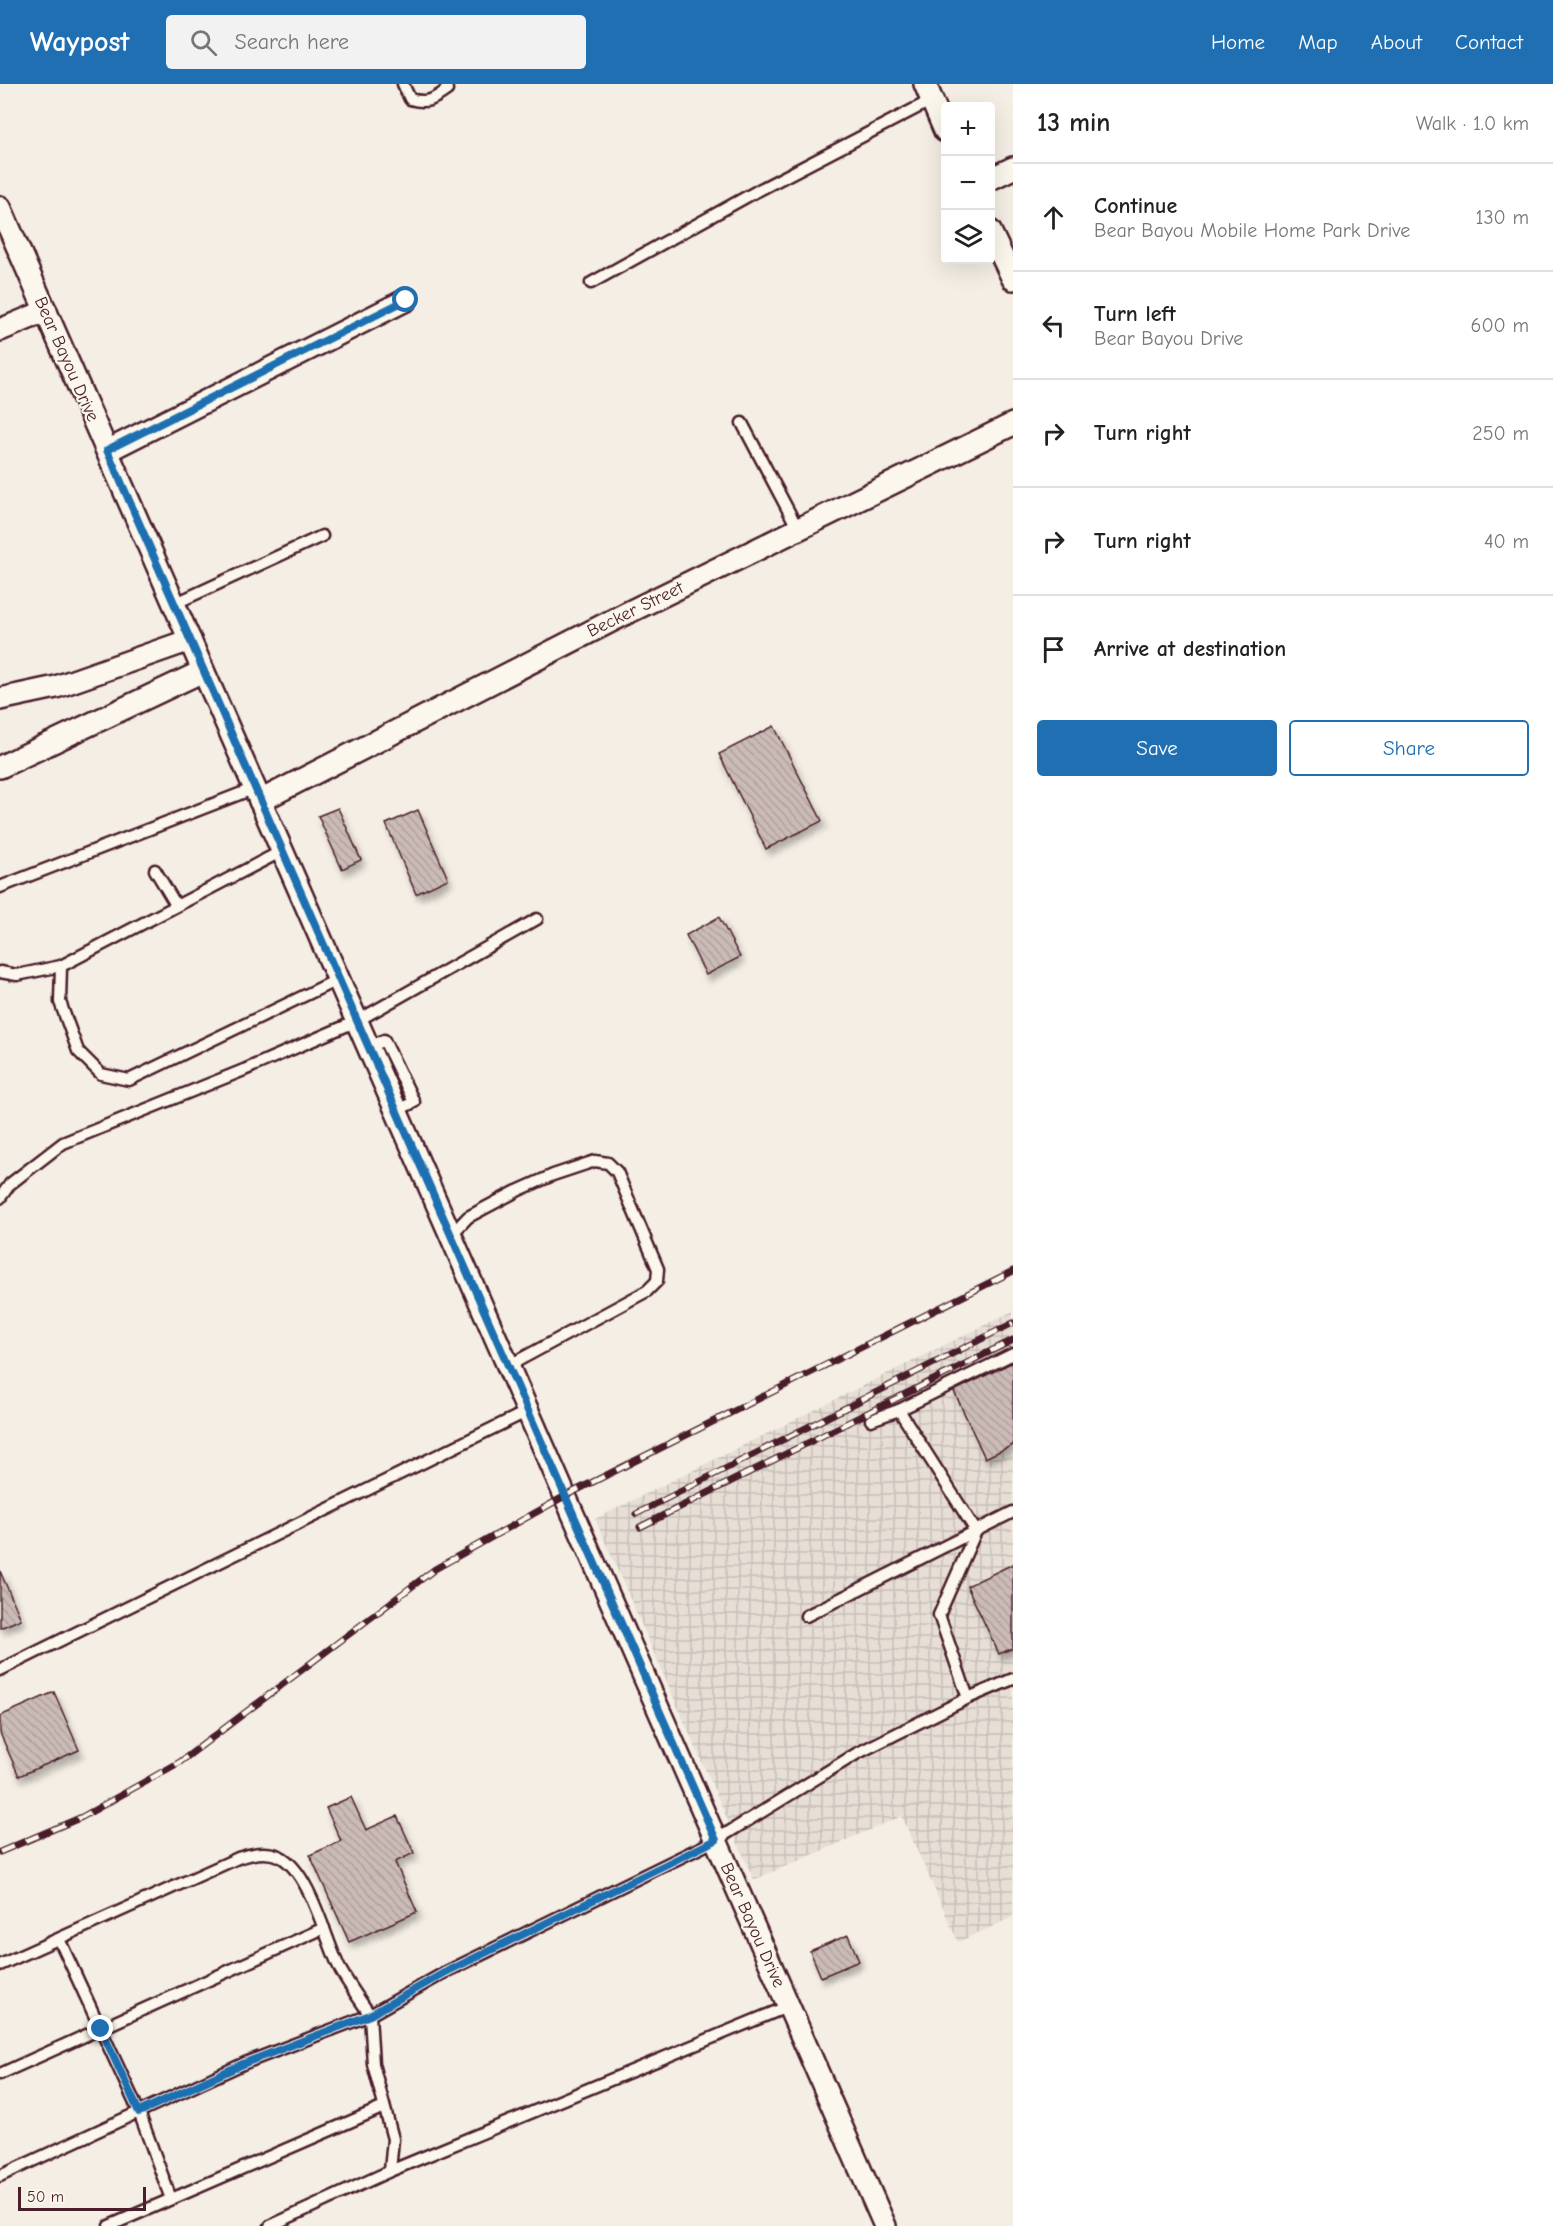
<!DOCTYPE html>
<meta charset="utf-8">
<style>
body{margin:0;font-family:"Comic Neue",sans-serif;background:#f2f2f2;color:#222}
.controls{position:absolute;right:18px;top:18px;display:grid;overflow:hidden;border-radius:6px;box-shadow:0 6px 24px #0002}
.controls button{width:54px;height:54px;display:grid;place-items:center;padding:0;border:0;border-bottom:2px solid #e0e0e0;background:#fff;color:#222;font:30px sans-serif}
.scale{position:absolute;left:18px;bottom:15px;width:128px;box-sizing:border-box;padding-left:6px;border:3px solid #4a1f2b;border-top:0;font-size:16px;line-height:21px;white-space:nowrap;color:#4a1f2b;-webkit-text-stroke:4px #fbf7ec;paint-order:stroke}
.stop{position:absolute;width:18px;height:18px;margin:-14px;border:4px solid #1f6fb2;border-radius:50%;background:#fff}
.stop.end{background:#1f6fb2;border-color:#fff;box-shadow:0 2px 6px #0008}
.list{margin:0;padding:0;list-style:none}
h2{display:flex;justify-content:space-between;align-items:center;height:78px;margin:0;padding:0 24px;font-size:26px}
h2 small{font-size:20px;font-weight:400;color:#767676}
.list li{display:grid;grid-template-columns:39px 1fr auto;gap:18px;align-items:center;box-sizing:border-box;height:108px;padding:0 24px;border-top:2px solid #e0e0e0}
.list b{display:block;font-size:22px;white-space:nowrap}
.list p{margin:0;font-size:20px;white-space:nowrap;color:#767676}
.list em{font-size:20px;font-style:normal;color:#767676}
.actions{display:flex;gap:12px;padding:18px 24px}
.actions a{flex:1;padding:14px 0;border:2px solid #1f6fb2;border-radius:6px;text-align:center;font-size:21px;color:#1f6fb2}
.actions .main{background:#1f6fb2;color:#fff}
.icon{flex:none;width:33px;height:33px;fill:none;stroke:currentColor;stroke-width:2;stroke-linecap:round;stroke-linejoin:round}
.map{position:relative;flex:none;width:1013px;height:2142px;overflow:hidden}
header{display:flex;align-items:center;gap:36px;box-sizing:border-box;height:84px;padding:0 30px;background:#1f6fb2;color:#fff}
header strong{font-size:28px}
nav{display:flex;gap:33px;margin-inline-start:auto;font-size:21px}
.search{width:420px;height:54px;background:#f2f2f2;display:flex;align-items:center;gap:15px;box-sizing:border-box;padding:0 21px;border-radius:6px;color:#767676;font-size:22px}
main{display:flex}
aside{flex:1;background:#fff}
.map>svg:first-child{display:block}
.industrial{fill:url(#industrial-grid)}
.building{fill:url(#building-back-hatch);stroke:#4a1f2b;stroke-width:1.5;filter:url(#shadow)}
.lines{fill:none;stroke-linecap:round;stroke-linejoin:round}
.service-casing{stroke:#4a1f2b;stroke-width:15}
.minor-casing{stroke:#4a1f2b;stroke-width:26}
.service{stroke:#fbf7ec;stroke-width:10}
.minor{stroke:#fbf7ec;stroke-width:21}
.rail-casing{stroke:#4a1f2b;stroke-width:7}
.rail{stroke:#fbf7ec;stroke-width:4.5;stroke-dasharray:14;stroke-linecap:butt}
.route{stroke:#1f6fb2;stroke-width:8}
.labels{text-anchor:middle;stroke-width:4.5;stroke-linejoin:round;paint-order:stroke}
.street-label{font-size:18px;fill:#4a1f2b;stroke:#fbf7ec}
</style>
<header>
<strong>Waypost</strong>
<div class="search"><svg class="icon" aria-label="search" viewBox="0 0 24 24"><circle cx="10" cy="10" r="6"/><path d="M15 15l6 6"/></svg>Search here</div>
<nav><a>Home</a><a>Map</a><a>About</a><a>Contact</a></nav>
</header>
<main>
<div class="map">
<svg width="1013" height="2142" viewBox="0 0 1013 2142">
<defs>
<pattern id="industrial-grid" width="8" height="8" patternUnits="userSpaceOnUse" patternTransform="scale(1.5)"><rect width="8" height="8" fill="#e7dfd6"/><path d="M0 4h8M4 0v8" fill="none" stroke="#c8bfb8"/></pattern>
<pattern id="building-back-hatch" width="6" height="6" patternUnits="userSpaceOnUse" patternTransform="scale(1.5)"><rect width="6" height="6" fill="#cabbb6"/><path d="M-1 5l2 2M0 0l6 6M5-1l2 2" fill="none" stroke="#afa09d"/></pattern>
<filter id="shadow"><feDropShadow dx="3.5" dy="6" stdDeviation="3" flood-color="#0004"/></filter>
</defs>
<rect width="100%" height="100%" fill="#f4eee4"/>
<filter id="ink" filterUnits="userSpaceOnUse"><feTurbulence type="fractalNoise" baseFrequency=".0167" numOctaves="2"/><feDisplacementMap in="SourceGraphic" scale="12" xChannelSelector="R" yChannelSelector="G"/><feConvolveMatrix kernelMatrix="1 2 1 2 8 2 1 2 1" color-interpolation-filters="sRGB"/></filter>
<g filter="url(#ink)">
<!-- industrial -->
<polygon class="industrial" points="1013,1227 1013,1833 958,1858 902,1732 754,1796 595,1435"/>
<!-- building -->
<g class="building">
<polygon points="774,642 822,737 766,765 719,670"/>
<polygon points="338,724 361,776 342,785 318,732"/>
<polygon points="418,726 448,795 416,810 386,740"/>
<polygon points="719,833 740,873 706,891 686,851"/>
<polygon points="1013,1278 1013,1361 985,1374 954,1307"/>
<polygon points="1013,1480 1013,1564 999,1570 967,1502"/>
<polygon points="0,1487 21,1535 0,1544"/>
<polygon points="54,1608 79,1666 19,1692 0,1649 0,1632"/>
<polygon points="351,1713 366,1746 397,1732 414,1769 395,1778 417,1828 349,1858 310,1771 341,1757 326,1724"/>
<polygon points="848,1851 859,1877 821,1893 810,1867"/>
</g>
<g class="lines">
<defs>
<g id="service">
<path d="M403 0 410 15C427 20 433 16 447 6L446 0"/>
<polyline points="591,199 757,107 932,16"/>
<polyline points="742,339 798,445"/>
<polyline points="174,520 322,452"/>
<polyline points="155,786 176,821"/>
<polyline points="0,803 255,704"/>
<polyline points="61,882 60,918 78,967 101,990 129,996 339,895"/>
<polyline points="0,888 17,891 61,882 282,767"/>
<polyline points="369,964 384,956 414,1018 396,1027"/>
<polyline points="0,1114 10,1100 63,1059 244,986 357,937 537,835"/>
<polyline points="451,1151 468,1133 517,1107 553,1091 595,1077 608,1079 617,1088 658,1185 657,1197 647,1207 508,1282"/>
<polyline points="899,1326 1013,1270"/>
<polyline points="871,1336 899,1326 976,1447 939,1531 968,1614"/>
<polyline points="806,1532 1013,1428"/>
<polyline points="0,1586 528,1327"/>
<polyline points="59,1855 139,2028 171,2115"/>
<path d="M0 1881 238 1774C251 1770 265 1766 279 1772 310 1787 325 1855 340 1885 349 1901 360 1916 370 1931L245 1979 0 2092"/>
<polyline points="0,1990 324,1844"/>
<polyline points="390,2087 393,2055 373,1980 370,1931 444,1889 716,1756 856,1670 968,1614 1013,1595"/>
<polyline points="109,2142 384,2023"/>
<polyline points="270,2142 390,2087 789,1922"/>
</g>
<g id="minor">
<polyline points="925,0 945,47"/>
<polyline points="990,95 1013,84"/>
<polyline points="0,123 885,2142"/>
<polyline points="990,147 1013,195"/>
<polyline points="0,246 46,227"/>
<polyline points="107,367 406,216"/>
<polyline points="0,615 56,603 190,556"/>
<polyline points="0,683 203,587"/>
<polyline points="260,717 625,530 1013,340"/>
</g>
</defs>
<!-- service casing -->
<use href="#service" class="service-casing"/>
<!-- minor casing -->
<use href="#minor" class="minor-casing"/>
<!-- service -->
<use href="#service" class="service"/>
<!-- minor -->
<use href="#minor" class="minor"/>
<defs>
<g id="rail">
<polyline points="636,1430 1013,1239"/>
<polyline points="640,1443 1013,1256"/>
<polyline points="0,1768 82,1733 180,1678 435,1485 565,1412 1013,1187"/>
</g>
</defs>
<!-- rail casing -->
<use href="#rail" class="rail-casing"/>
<!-- rail -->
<use href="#rail" class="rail"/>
</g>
</g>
<g class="lines" filter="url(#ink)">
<!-- route -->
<polyline class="route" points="101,1945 139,2028 245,1979 370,1931 444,1889 716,1756 107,366 406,216"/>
</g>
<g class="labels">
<!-- street labels -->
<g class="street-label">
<text transform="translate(67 275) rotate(66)" y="6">Bear Bayou Drive</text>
<text transform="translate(635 525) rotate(-26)" y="6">Becker Street</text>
<text transform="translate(753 1841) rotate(66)" y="6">Bear Bayou Drive</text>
</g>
</g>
</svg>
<div class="controls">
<button>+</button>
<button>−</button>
<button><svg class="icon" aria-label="layers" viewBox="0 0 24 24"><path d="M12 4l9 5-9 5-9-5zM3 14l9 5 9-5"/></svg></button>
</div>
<div class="scale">50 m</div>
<div class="stop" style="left:406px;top:216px"></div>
<div class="stop end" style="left:101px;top:1945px"></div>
</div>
<aside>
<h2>13 min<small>Walk · 1.0 km</small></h2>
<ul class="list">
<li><svg class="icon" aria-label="ahead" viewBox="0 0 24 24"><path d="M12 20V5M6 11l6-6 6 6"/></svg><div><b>Continue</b><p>Bear Bayou Mobile Home Park Drive</p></div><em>130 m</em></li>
<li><svg class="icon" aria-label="left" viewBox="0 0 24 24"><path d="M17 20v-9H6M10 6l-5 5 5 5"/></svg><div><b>Turn left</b><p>Bear Bayou Drive</p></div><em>600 m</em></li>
<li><svg class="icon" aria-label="right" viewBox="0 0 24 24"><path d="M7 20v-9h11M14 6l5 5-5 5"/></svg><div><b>Turn right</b></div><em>250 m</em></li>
<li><svg class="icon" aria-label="right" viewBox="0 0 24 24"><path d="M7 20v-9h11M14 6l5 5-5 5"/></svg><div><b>Turn right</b></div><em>40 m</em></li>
<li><svg class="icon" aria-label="arrive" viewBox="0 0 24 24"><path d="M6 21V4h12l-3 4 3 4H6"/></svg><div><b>Arrive at destination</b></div></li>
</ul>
<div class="actions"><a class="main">Save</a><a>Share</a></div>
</aside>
</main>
